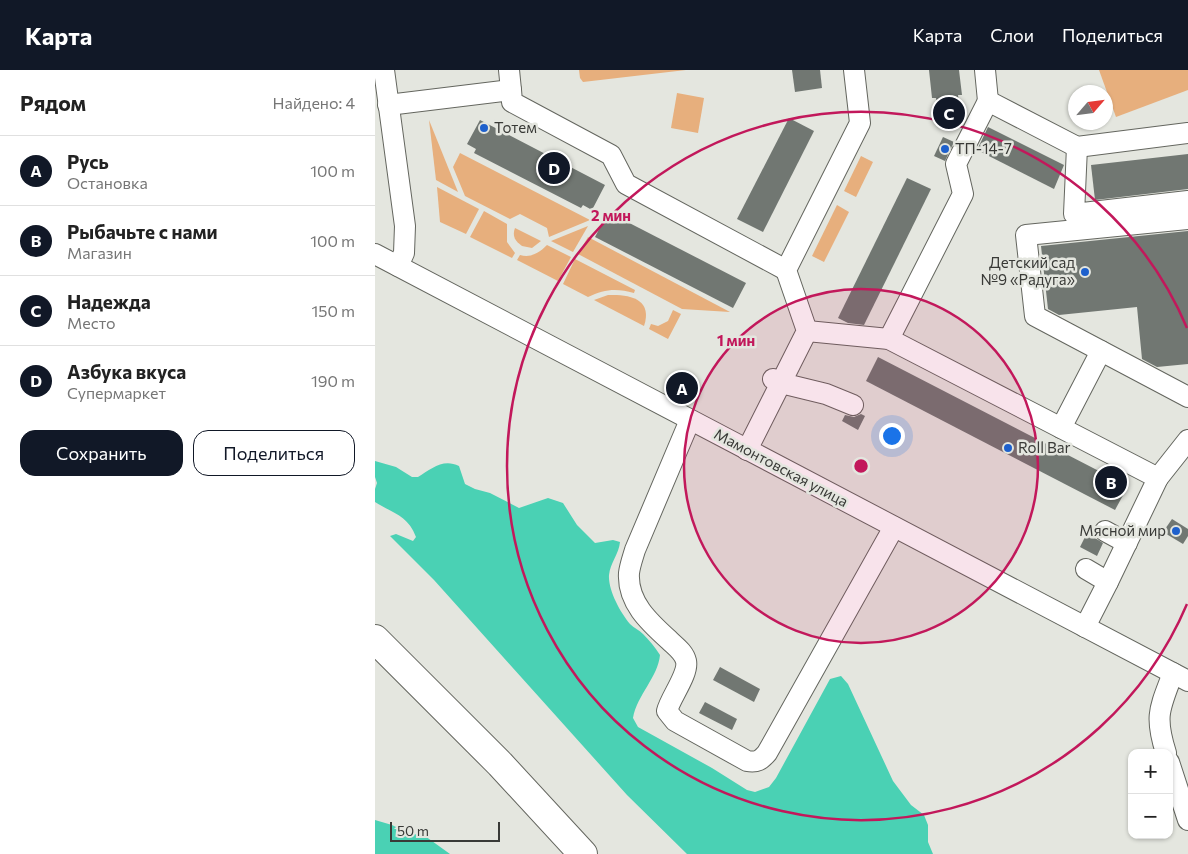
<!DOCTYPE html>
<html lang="ru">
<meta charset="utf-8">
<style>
body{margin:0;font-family:Commissioner,sans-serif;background:#f2f2f2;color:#222}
.controls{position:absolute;right:15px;bottom:15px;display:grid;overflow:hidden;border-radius:10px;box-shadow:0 1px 4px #0004}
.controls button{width:45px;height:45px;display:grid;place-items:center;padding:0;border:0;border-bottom:1px solid #e0e0e0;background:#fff;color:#222;font:25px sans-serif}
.compass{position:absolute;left:693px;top:15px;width:45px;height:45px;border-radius:50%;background:#fff;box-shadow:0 1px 4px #0004;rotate:62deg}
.scale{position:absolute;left:15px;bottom:12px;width:110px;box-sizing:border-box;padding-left:5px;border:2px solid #393a37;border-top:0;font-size:14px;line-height:18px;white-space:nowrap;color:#393a37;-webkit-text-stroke:4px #e4e6df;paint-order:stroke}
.you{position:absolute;left:516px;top:365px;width:18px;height:18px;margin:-12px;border:4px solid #fff;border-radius:50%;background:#1a73e8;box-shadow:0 0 0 8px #1a73e833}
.badge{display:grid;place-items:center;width:32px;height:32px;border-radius:50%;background:#111827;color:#fff;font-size:16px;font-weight:700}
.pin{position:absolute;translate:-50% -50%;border:2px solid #fff;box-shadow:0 1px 5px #0006}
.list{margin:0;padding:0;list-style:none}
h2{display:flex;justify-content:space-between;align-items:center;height:65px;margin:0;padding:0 20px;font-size:21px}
h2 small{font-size:16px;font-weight:400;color:#767676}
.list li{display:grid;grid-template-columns:32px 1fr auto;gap:15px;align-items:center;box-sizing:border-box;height:70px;padding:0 20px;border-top:1px solid #e0e0e0}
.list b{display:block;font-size:19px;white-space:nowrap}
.list p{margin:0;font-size:16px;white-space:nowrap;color:#767676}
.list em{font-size:16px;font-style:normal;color:#767676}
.actions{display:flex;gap:10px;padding:15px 20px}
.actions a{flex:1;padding:11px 0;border:1px solid #111827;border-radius:15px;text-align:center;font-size:18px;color:#111827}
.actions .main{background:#111827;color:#fff}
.map{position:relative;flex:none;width:813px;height:784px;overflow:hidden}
header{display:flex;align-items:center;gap:30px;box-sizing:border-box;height:70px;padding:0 25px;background:#111827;color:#fff}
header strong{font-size:24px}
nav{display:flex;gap:28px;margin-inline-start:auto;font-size:18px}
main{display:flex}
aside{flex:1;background:#fff}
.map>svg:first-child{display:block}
.green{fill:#e7af7d}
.water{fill:#4ad1b4}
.building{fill:#717772}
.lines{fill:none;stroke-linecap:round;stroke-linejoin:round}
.minor-casing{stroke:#64665f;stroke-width:22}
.highway-casing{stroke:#64665f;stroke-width:30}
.minor{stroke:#fff;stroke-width:20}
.highway{stroke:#fff;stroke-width:28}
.ring{fill:none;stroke:#c2185b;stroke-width:2.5}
.poi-dot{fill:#1e60cc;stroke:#e4e6df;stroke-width:2}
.labels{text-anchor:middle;stroke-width:5;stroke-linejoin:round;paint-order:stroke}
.poi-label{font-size:15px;fill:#393a37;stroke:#e4e6df;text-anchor:start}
.street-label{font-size:15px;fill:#393a37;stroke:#e4e6df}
.centre{fill:#c2185b;stroke:#e4e6df;stroke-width:2.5}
.ring-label{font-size:15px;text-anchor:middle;font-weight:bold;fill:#c2185b;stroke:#e4e6df;stroke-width:5;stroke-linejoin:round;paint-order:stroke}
</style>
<header>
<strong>Карта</strong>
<nav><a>Карта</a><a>Слои</a><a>Поделиться</a></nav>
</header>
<main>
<aside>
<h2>Рядом<small>Найдено: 4</small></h2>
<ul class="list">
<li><span class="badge">A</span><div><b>Русь</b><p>Остановка</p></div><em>100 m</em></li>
<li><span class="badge">B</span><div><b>Рыбачьте с нами</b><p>Магазин</p></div><em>100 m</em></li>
<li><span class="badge">C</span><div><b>Надежда</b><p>Место</p></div><em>150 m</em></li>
<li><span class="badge">D</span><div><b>Азбука вкуса</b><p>Супермаркет</p></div><em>190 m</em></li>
</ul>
<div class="actions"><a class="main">Сохранить</a><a>Поделиться</a></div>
</aside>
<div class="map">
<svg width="813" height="784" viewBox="0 0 813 784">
<rect width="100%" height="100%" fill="#e4e6df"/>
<!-- green -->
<g class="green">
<polygon points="204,0 311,0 208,12 205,8"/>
<polygon points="724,0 813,0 813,20 741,47"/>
<polygon points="302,23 329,28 323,63 296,58"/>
<polygon points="54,50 83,122 61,110"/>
<polygon points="85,83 215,150 174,167 172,158 145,144 135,149 90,126 78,97"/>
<polygon points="486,86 498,92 481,127 469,121"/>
<polygon points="62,117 104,139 91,164 65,152"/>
<polygon points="462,135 474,142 449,192 437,186"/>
<polygon points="109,141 132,154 132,172 140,183 137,188 95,167"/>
<polygon points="213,156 198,182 176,171"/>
<path d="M140 158 166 171 157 178 147 176C140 171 137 166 140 158Z"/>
<polygon points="213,167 355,242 307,239 203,184"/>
<path d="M172 175 196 187 183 211 142 190 145 185C156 188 164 183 172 175Z"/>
<path d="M200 189 260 220 259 223C242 218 229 219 213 227L188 214Z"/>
<path d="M233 225C255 224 278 229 269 256L219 230Z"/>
<polygon points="298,240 306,244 293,269 274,259 276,254 283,256 293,251"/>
</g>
<!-- water -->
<g class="water">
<path d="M0 391 21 397 37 407H43C56 399 68 388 84 396L90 414 100 419 115 423 144 438 173 428 188 433 202 455 220 473 238 470 245 472C244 484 235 493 234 505 233 520 245 542 255 554 259 558 264 560 268 564 274 570 280 577 285 585 283 607 262 625 258 648L263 657 337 698 372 720 380 722 394 717 401 708 455 609 466 606 473 614 518 711 536 735 549 745 553 755V772L558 784H312L252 725 59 510 15 466 21 464 38 471 41 467C33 445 17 443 0 432V419L2 413 0 407Z"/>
<polygon points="0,750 17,755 33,763 50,766 75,784 0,784"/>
</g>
<!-- building -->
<g class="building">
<polygon points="417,0 445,0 447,18 420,22"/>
<polygon points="554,0 584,0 587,25 583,25 586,51 565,54 561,28 557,28"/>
<polygon points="414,48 439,61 388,162 362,149"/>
<polygon points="105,50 230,115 217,140 208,135 206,138 99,83 101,79 92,74"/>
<polygon points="613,57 689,95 679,119 602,80"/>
<polygon points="568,67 579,72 570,91 559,86"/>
<polygon points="813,84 813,119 720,130 716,95"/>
<polygon points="532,108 556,119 489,255 473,253 463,248"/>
<polygon points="233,142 371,213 358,238 220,167"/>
<polygon points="813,161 813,294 782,297 767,289 762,237 684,245 673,239 666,176"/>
<polygon points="503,287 753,416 740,440 491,311"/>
<polygon points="486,344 490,346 483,360 467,351 470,345 479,347"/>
<polygon points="797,449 813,459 813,466 808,474 788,462"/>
<polygon points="714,459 718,461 720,468 728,473 722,486 705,477"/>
<polygon points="345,597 385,619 379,632 338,610"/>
<polygon points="330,632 362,649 357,660 324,643"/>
</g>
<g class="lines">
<defs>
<g id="minor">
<polyline points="9,0 30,156 29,183 23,196"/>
<polyline points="134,0 136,20"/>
<polyline points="610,0 613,31"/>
<polyline points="13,35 136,20 137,32 236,85 251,114 411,200"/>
<polyline points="702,77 699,144 813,131"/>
<polyline points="813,149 651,165 660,246 813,327"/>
<polyline points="0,184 813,611"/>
<polyline points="432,261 514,269 783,408 733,512 710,557"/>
<polyline points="514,269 588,124 581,94 613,31 702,77 813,63"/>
<polyline points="398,309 406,313 451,324 478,335"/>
<path d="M315 350 260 480C258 487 255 495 254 503 252 532 274 552 294 570 300 576 309 582 311 591 314 604 295 628 292 641L300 651 372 691C382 693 386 690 392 683L519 457"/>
<polyline points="686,358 726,281"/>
<polyline points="372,380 432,261 411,200 485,53 479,0"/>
<polyline points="783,408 813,370"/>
<polyline points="730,461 752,473"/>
<polyline points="711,499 733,512"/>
<path d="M791 683C779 645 785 638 798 603"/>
<polyline points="794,692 813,750"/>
</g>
<polyline id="highway" points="0,569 125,694 208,784"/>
</defs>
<!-- minor casing -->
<use href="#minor" class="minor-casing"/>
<!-- highway casing -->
<use href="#highway" class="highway-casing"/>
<!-- minor -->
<use href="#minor" class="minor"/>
<!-- highway -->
<use href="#highway" class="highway"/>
</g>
<!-- distance rings -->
<circle cx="486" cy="396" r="177" fill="#c2185b" fill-opacity=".12"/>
<g class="ring">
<circle cx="486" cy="396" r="177"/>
<path d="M812 534A354 354 0 1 1 812 258"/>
</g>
<!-- markers -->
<g class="poi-dot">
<circle cx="109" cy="58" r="5"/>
<circle cx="570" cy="79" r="5"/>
<circle cx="710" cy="202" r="5"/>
<circle cx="633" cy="378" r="5"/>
<circle cx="801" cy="461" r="5"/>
</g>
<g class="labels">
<!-- poi labels -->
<g class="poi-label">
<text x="119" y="63">Тотем</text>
<text x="580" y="84">ТП-14-7</text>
<text x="700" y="198" text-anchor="end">Детский сад<tspan x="700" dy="17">№9 «Радуга»</tspan></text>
<text x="643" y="383">Roll Bar</text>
<text x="791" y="466" text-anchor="end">Мясной мир</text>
</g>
<!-- street labels -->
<g class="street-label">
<text transform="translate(406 398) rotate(28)" y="5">Мамонтовская улица</text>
</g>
</g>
<circle cx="486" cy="396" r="8" class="centre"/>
<g class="ring-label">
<text x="236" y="151">2 мин</text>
<text x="361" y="276">1 мин</text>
</g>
</svg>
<div class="controls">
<button>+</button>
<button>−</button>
</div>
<svg class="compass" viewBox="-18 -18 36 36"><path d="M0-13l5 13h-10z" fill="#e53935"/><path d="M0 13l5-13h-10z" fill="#767676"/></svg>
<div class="scale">50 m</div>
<div class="you"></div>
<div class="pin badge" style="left:307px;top:318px">A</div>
<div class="pin badge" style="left:736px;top:412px">B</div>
<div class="pin badge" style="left:574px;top:43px">C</div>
<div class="pin badge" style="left:179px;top:98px">D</div>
</div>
</main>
